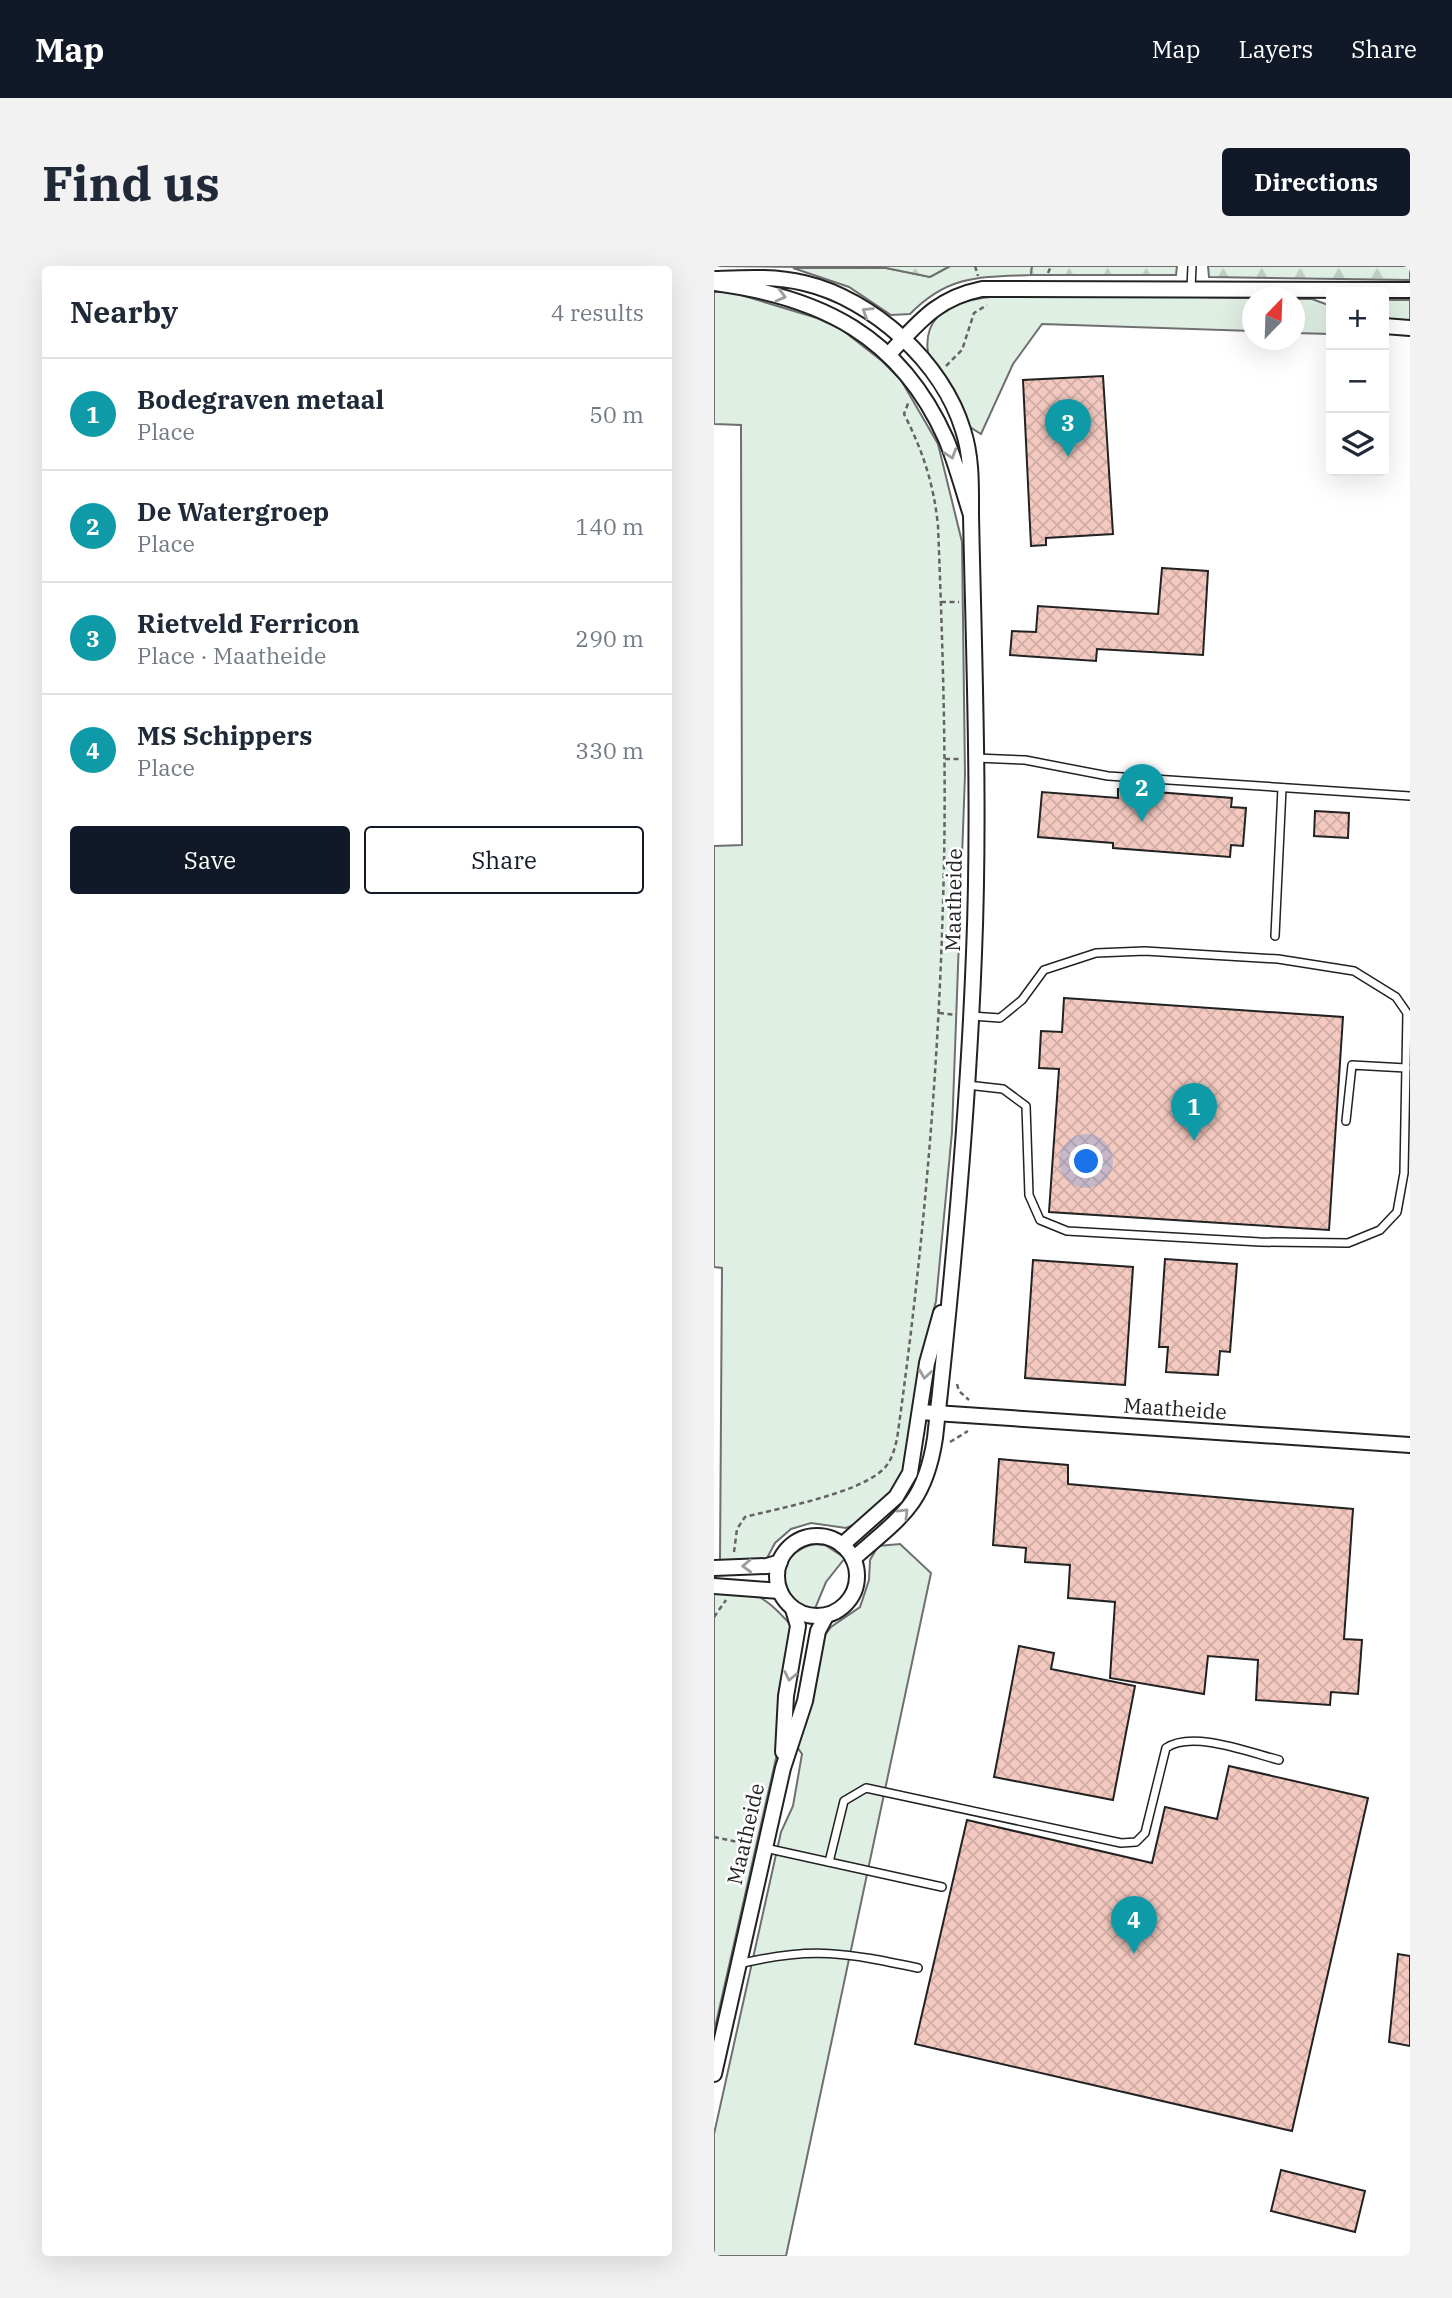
<!DOCTYPE html>
<meta charset="utf-8">
<style>
body{margin:0;font-family:"IBM Plex Serif",serif;background:#f2f2f3;color:#1f2937}
.controls{position:absolute;right:21px;top:21px;display:grid;overflow:hidden;border-radius:7px;box-shadow:0 7px 28px #0002}
.controls button{width:63px;height:63px;display:grid;place-items:center;padding:0;border:0;border-bottom:2px solid #e0e1e3;background:#fff;color:#1f2937;font:35px sans-serif}
.compass{position:absolute;left:528px;top:21px;width:63px;height:63px;border-radius:50%;background:#fff;box-shadow:0 7px 28px #0002;rotate:23deg}
.you{position:absolute;left:373px;top:896px;width:24px;height:24px;margin:-18px;border:5px solid #fff;border-radius:50%;background:#1a73e8;box-shadow:0 0 0 10px #1a73e833}
.badge{display:grid;place-items:center;width:46px;height:46px;border-radius:50%;background:#111827;color:#fff;font-size:23px;font-weight:700}
.pin{position:absolute;translate:-50% -58px;filter:drop-shadow(0 2px 4px #0008)}
.pin::after{content:'';position:absolute;top:37px;width:24px;height:21px;background:inherit;clip-path:polygon(0 0,100% 0,50% 100%)}
.list{margin:0;padding:0;list-style:none}
h2{display:flex;justify-content:space-between;align-items:center;height:91px;margin:0;padding:0 28px;font-size:30px}
h2 small{font-size:23px;font-weight:400;color:#747a83}
.list li{display:grid;grid-template-columns:46px 1fr auto;gap:21px;align-items:center;box-sizing:border-box;height:112px;padding:0 28px;border-top:2px solid #e0e1e3}
.list b{display:block;font-size:26px;white-space:nowrap}
.list p{margin:0;font-size:23px;white-space:nowrap;color:#747a83}
.list em{font-size:23px;font-style:normal;color:#747a83}
.actions{display:flex;gap:14px;padding:21px 28px}
.actions a{flex:1;padding:16px 0;border:2px solid #111827;border-radius:7px;text-align:center;font-size:24px;color:#111827}
.actions .main{background:#111827;color:#fff}
.icon{flex:none;width:38px;height:38px;fill:none;stroke:currentColor;stroke-width:2;stroke-linecap:round;stroke-linejoin:round}
.map{position:relative;flex:none;width:696px;height:1990px;overflow:hidden;border-radius:7px}
header{display:flex;align-items:center;gap:42px;box-sizing:border-box;height:98px;padding:0 35px;background:#111827;color:#fff}
header strong{font-size:33px}
nav{display:flex;gap:38px;margin-inline-start:auto;font-size:24px}
.intro{display:flex;align-items:center;justify-content:space-between;box-sizing:border-box;height:168px;padding:0 42px}
h1{margin:0;font-size:49px}
.button{padding:18px 32px;border-radius:7px;background:#111827;color:#fff;font-size:24px;font-weight:700}
main{display:flex;gap:42px;padding:0 42px}
aside{flex:1;background:#fff;border-radius:7px;box-shadow:0 7px 28px #0002}
.map>svg:first-child{display:block}
.green{fill:#e0efe3;stroke:#6f6f6f;stroke-width:2}
.forest{fill:url(#forest-firs);stroke:#6f6f6f;stroke-width:2}
.building{fill:url(#building-cross-hatch);stroke:#222;stroke-width:2}
.lines{fill:none;stroke-linecap:round;stroke-linejoin:round}
.service-casing{stroke:#222;stroke-width:10}
.minor-casing{stroke:#222;stroke-width:18}
.path{stroke:#646464;stroke-width:2.5;stroke-dasharray:5 3.5;stroke-linecap:butt}
.service{stroke:#fff;stroke-width:7}
.minor{stroke:#fff;stroke-width:14}
.oneway{stroke:#9c9c9c}
.labels{text-anchor:middle;stroke-width:5;stroke-linejoin:round;paint-order:stroke}
.street-label{font-size:21px;fill:#222;stroke:#fff}
</style>
<header>
<strong>Map</strong>
<nav><a>Map</a><a>Layers</a><a>Share</a></nav>
</header>
<div class="intro"><h1>Find us</h1><a class="button">Directions</a></div>
<main>
<aside>
<h2>Nearby<small>4 results</small></h2>
<ul class="list">
<li><span class="badge" style="background:#0f9aa8">1</span><div><b>Bodegraven metaal</b><p>Place</p></div><em>50 m</em></li>
<li><span class="badge" style="background:#0f9aa8">2</span><div><b>De Watergroep</b><p>Place</p></div><em>140 m</em></li>
<li><span class="badge" style="background:#0f9aa8">3</span><div><b>Rietveld Ferricon</b><p>Place · Maatheide</p></div><em>290 m</em></li>
<li><span class="badge" style="background:#0f9aa8">4</span><div><b>MS Schippers</b><p>Place</p></div><em>330 m</em></li>
</ul>
<div class="actions"><a class="main">Save</a><a>Share</a></div>
</aside>
<div class="map">
<svg width="696" height="1990" viewBox="0 0 696 1990">
<defs>
<pattern id="forest-firs" width="22" height="20" patternUnits="userSpaceOnUse" patternTransform="scale(1.75)"><rect width="22" height="20" fill="#e0efe3"/><path d="M5 1l3.5 6h-7zM16 11l3.5 6h-7z" fill="#c0cdc2"/></pattern>
<pattern id="building-cross-hatch" width="8" height="8" patternUnits="userSpaceOnUse" patternTransform="scale(1.75)"><rect width="8" height="8" fill="#f3c9c0"/><path d="M0 0l8 8M0 8l8-8" fill="none" stroke="#d0aca5"/></pattern>
</defs>
<rect width="100%" height="100%" fill="#fff"/>
<!-- green -->
<g class="green">
<path d="M236 0H318L317 9C265 11 234 9 196 48L177 49 135 21 79 2H172L216 11Z"/>
<polygon points="0,26 17,26 103,52 127,63 168,95 187,114 224,178 248,276 251,509 238,866 222,1035 207,1096 194,1201 178,1228 144,1257 132,1262 97,1257 77,1263 61,1277 51,1296 6,1295 8,1002 0,1001 0,580 28,579 27,159 0,158"/>
<path d="M373 29 538 32V65L328 58 299 98 267 168 256 161C250 149 215 93 214 87 203 11 330 34 373 29Z"/>
<polygon points="581,33 598,33 617,40 617,68 581,67"/>
<path d="M101 1278 111 1279 131 1292 112 1316 100 1345C60 1334 60 1286 101 1278Z"/>
<polygon points="186,1278 217,1307 72,1990 0,1990 0,1868 67,1566 79,1540 88,1488 83,1481 93,1454 108,1373 117,1361 146,1341 155,1314 156,1294 164,1280"/>
<path d="M0 1323C43 1326 47 1327 77 1359L63 1488 0 1766Z"/>
</g>
<!-- forest -->
<g class="forest">
<polygon points="0,0 236,0 216,11 172,2"/>
<polygon points="318,0 463,0 462,9 317,9"/>
<polygon points="494,0 696,0 696,14 495,11"/>
<polygon points="670,34 696,34 696,55 670,53"/>
</g>
<!-- building -->
<g class="building">
<polygon points="389,110 399,268 332,272 332,279 317,280 309,114"/>
<polygon points="448,302 494,305 489,389 383,383 382,395 296,389 298,365 322,366 324,340 444,348"/>
<polygon points="404,523 518,532 517,541 532,542 529,580 517,579 516,591 399,582 399,577 324,571 328,526 404,532"/>
<polygon points="601,545 635,547 634,572 600,570"/>
<polygon points="350,732 629,751 615,964 335,946 345,803 325,802 327,765 348,766"/>
<polygon points="451,993 523,998 516,1086 506,1085 504,1109 452,1106 454,1081 445,1081"/>
<polygon points="319,994 419,1001 411,1119 311,1112"/>
<polygon points="285,1193 354,1199 354,1218 639,1243 630,1373 648,1374 644,1428 617,1426 616,1439 542,1434 544,1394 494,1390 490,1428 396,1412 401,1336 354,1332 356,1299 311,1296 312,1282 279,1279"/>
<polygon points="305,1380 340,1387 337,1403 421,1420 399,1534 280,1511"/>
<polygon points="515,1500 654,1532 578,1865 201,1778 253,1554 438,1597 451,1541 503,1553"/>
<polygon points="684,1688 696,1690 696,1780 675,1776"/>
<polygon points="567,1904 651,1925 641,1966 557,1945"/>
</g>
<g class="lines">
<defs>
<g id="service">
<polyline points="477,22 478,0"/>
<polyline points="262,492 311,494 394,510 696,530"/>
<polyline points="561,670 568,522"/>
<polyline points="253,819 289,823 312,840 315,929 326,954 353,965 546,976 634,977 666,964 683,946 690,907 693,747 682,731 640,705 564,693 431,685 382,687 330,704 308,734 286,752 257,750"/>
<polyline points="632,855 638,799 692,802"/>
<polyline points="51,1582 228,1621"/>
<path d="M115 1596 130 1535 152 1522 407 1577 422 1576 431 1567 452 1482C478 1464 534 1486 565 1494"/>
<path d="M25 1698C98 1680 133 1687 204 1702"/>
</g>
<g id="minor">
<path d="M0 13C30 12 61 10 90 17 159 33 229 97 249 164 258 191 257 221 257 249 249 224 242 197 232 173 186 70 107 31 0 17"/>
<polyline points="670,60 696,62"/>
<path d="M175 88C205 56 223 32 268 23L696 24"/>
<polyline points="206,1146 696,1179"/>
<circle cx="103" cy="1310" r="40"/>
<polyline points="128,1279 182,1231 196,1207 213,1097 227,1047"/>
<path d="M139 1293C187 1251 211 1238 221 1172 239 1011 254 849 260 687 266 542 260 395 257 249"/>
<polyline points="0,1302 53,1300 66,1296"/>
<polyline points="0,1320 66,1325"/>
<polyline points="69,1486 72,1430 84,1360 79,1343"/>
<polyline points="0,1808 69,1502 91,1435 104,1365 112,1350"/>
</g>
</defs>
<!-- service casing -->
<use href="#service" class="service-casing"/>
<!-- minor casing -->
<use href="#minor" class="minor-casing"/>
<!-- path -->
<g class="path">
<polyline points="261,0 264,10"/>
<polyline points="334,7 337,0"/>
<polyline points="232,100 248,84 260,47 273,39"/>
<polyline points="227,336 245,336"/>
<polyline points="231,493 248,493"/>
<polyline points="225,747 242,749"/>
<polyline points="243,1118 245,1125 255,1134"/>
<polyline points="236,1176 254,1165"/>
<path d="M20 1286 23 1263 31 1251C66 1242 140 1228 166 1206 177 1198 180 1185 183 1173 208 995 224 815 229 636 233 511 229 386 224 260 220 219 209 185 190 148L195 135"/>
<polyline points="0,1351 12,1334"/>
<polyline points="0,1571 38,1579"/>
</g>
<!-- service -->
<use href="#service" class="service"/>
<!-- minor -->
<use href="#minor" class="minor"/>
</g>
<!-- one-way arrows -->
<defs><path id="oneway-chevron" d="M-2-3.5L2.5 0L-2 3.5" fill="none" stroke-width="1.6" stroke-linecap="round" stroke-linejoin="round" transform="scale(1.75)"/></defs>
<g class="oneway">
<use href="#oneway-chevron" transform="translate(67 30) rotate(15)"/>
<use href="#oneway-chevron" transform="translate(153 46) rotate(-148)"/>
<use href="#oneway-chevron" transform="translate(237 188) rotate(72)"/>
<use href="#oneway-chevron" transform="translate(211 1108) rotate(98)"/>
<use href="#oneway-chevron" transform="translate(190 1247) rotate(-45)"/>
<use href="#oneway-chevron" transform="translate(33 1300) rotate(178)"/>
<use href="#oneway-chevron" transform="translate(76 1410) rotate(101)"/>
</g>
<g class="labels">
<!-- street labels -->
<g class="street-label">
<text transform="translate(240 634) rotate(-89)" y="7">Maatheide</text>
<text transform="translate(461 1143) rotate(4)" y="7">Maatheide</text>
<text transform="translate(32 1568) rotate(-77)" y="7">Maatheide</text>
</g>
</g>
</svg>
<div class="controls">
<button>+</button>
<button>−</button>
<button><svg class="icon" aria-label="layers" viewBox="0 0 24 24"><path d="M12 4l9 5-9 5-9-5zM3 14l9 5 9-5"/></svg></button>
</div>
<svg class="compass" viewBox="-18 -18 36 36"><path d="M0-13l5 13h-10z" fill="#e53935"/><path d="M0 13l5-13h-10z" fill="#747a83"/></svg>
<div class="you"></div>
<div class="pin badge" style="left:480px;top:875px;background:#0f9aa8">1</div>
<div class="pin badge" style="left:428px;top:556px;background:#0f9aa8">2</div>
<div class="pin badge" style="left:354px;top:191px;background:#0f9aa8">3</div>
<div class="pin badge" style="left:420px;top:1688px;background:#0f9aa8">4</div>
</div>
</main>
